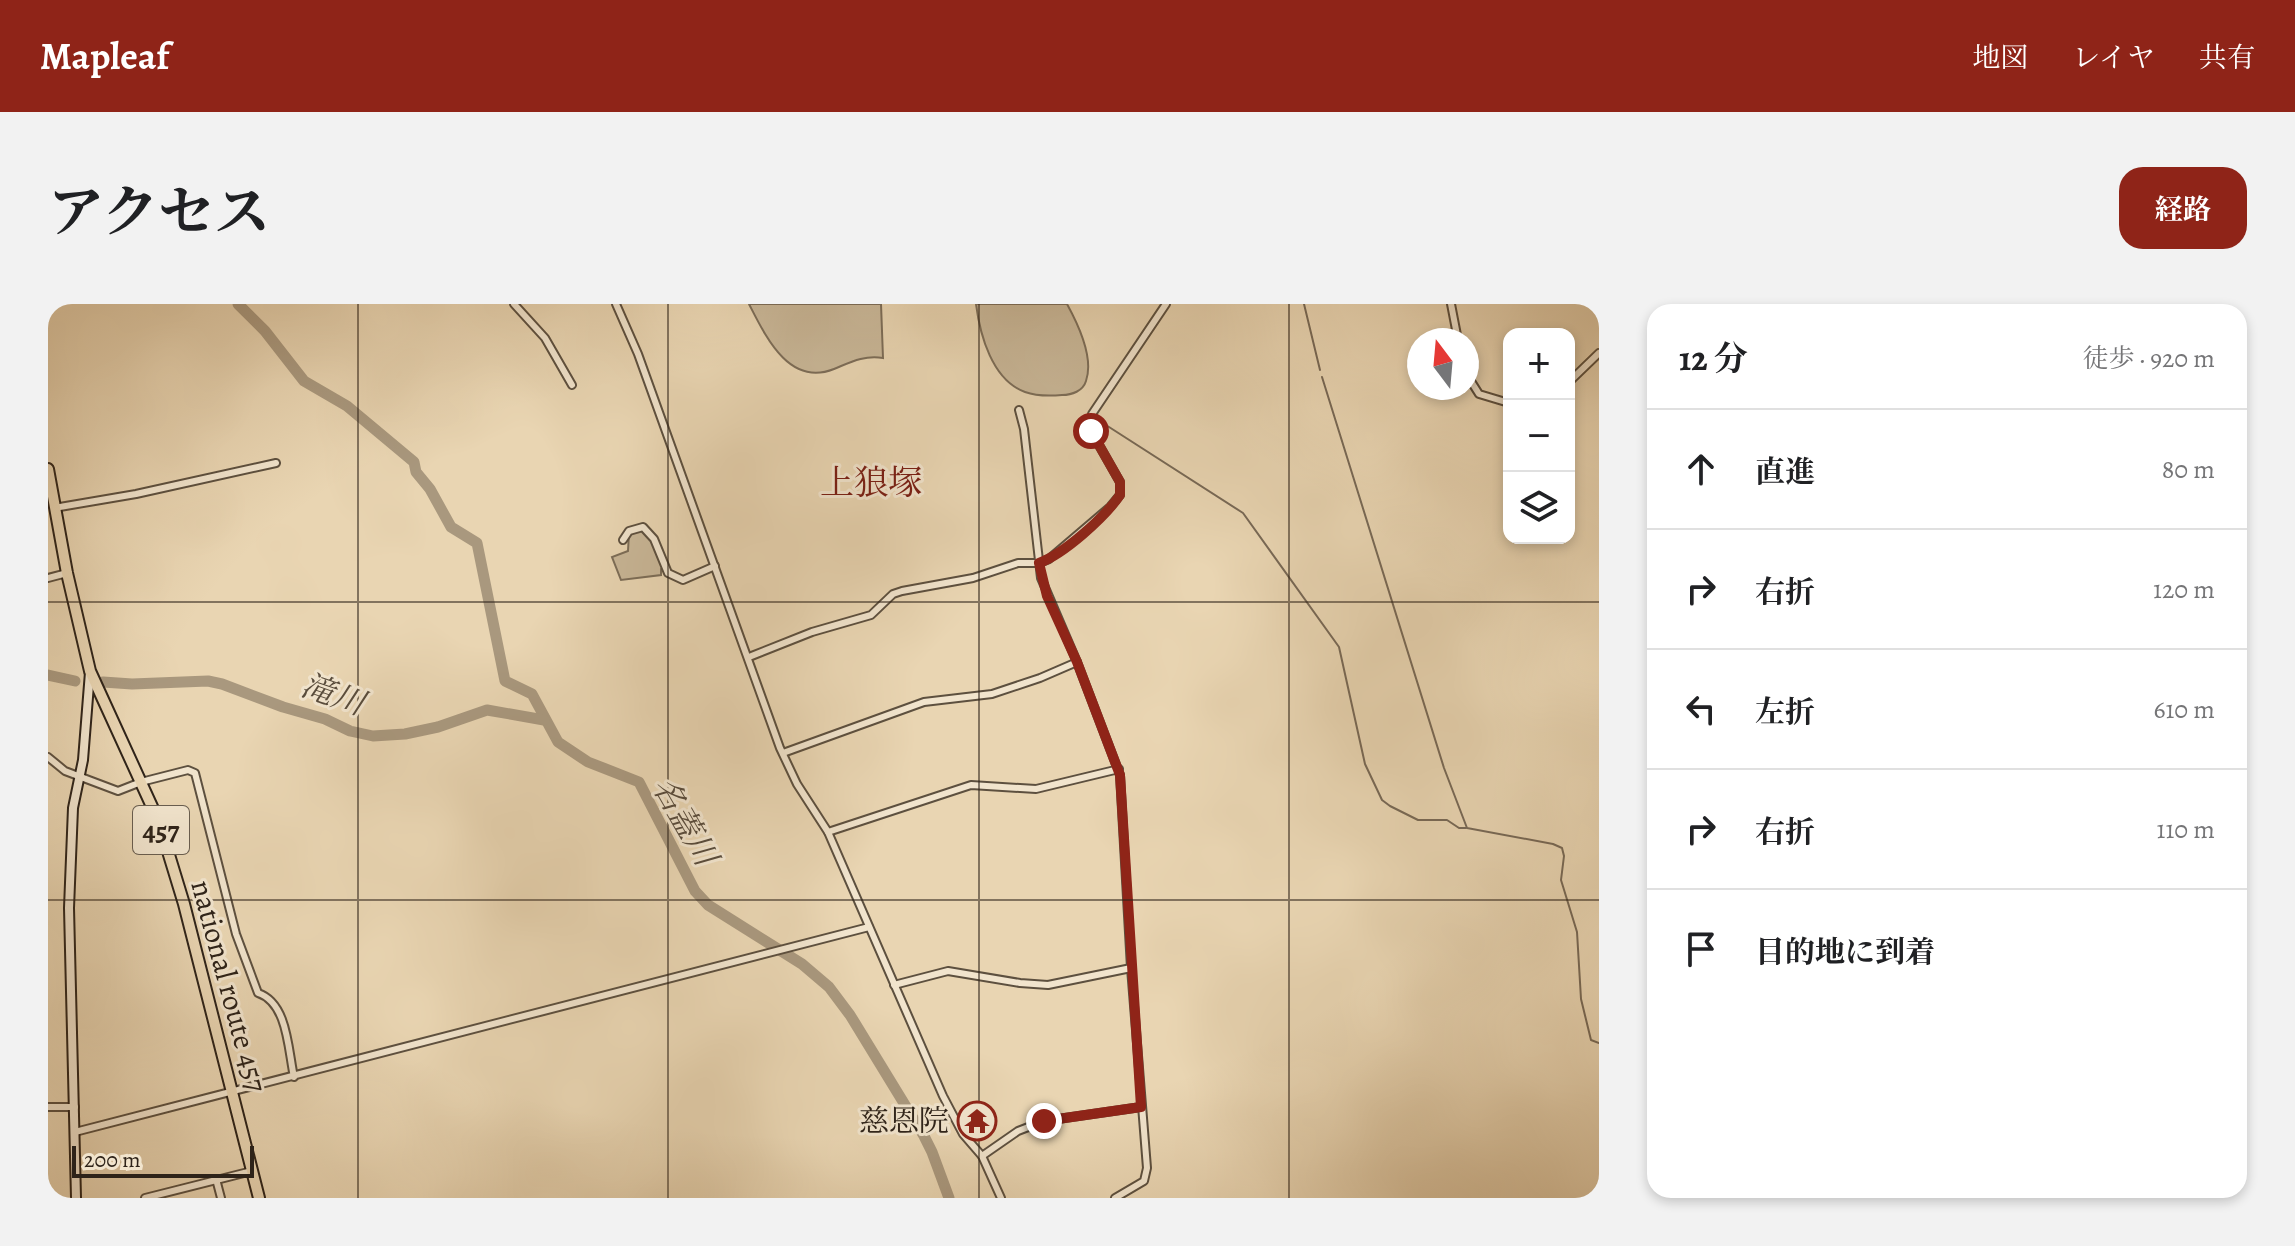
<!DOCTYPE html>
<html lang="ja">
<meta charset="utf-8">
<style>
body{margin:0;font-family:Alegreya,"Noto Serif JP",serif;background:#f2f2f2;color:#202124}
.controls{position:absolute;right:24px;top:24px;display:grid;overflow:hidden;border-radius:16px;box-shadow:0 4px 12px #0003}
.controls button{width:72px;height:72px;display:grid;place-items:center;padding:0;border:0;border-bottom:2px solid #e0e0e0;background:#fff;color:#202124;font:40px sans-serif}
.compass{position:absolute;left:1359px;top:24px;width:72px;height:72px;border-radius:50%;background:#fff;box-shadow:0 4px 12px #0003;rotate:344deg}
.scale{position:absolute;left:24px;bottom:20px;width:182px;box-sizing:border-box;padding-left:8px;border:4px solid #2e2319;border-top:0;font-size:22px;line-height:28px;white-space:nowrap;color:#2e2319;-webkit-text-stroke:6px #f1e4cd;paint-order:stroke}
.stop{position:absolute;width:24px;height:24px;margin:-18px;border:6px solid #8f2418;border-radius:50%;background:#fff}
.stop.end{background:#8f2418;border-color:#fff;box-shadow:0 2px 8px #0008}
.list{margin:0;padding:0;list-style:none}
h2{display:flex;justify-content:space-between;align-items:center;height:104px;margin:0;padding:0 32px;font-size:34px}
h2 small{font-size:26px;font-weight:400;color:#757577}
.list li{display:grid;grid-template-columns:52px 1fr auto;gap:24px;align-items:center;box-sizing:border-box;height:120px;padding:0 32px;border-top:2px solid #e0e0e0}
.list b{display:block;font-size:30px;white-space:nowrap}
.list em{font-size:26px;font-style:normal;color:#757577}
.icon{flex:none;width:44px;height:44px;fill:none;stroke:currentColor;stroke-width:2;stroke-linecap:round;stroke-linejoin:round}
.map{position:relative;flex:none;width:1551px;height:894px;overflow:hidden;border-radius:24px}
header{display:flex;align-items:center;gap:48px;box-sizing:border-box;height:112px;padding:0 40px;background:#8f2418;color:#fff}
header strong{font-size:38px}
nav{display:flex;gap:44px;margin-inline-start:auto;font-size:28px}
.intro{display:flex;align-items:center;justify-content:space-between;box-sizing:border-box;height:192px;padding:0 48px}
h1{margin:0;font-size:56px}
.button{padding:20px 36px;border-radius:24px;background:#8f2418;color:#fff;font-size:28px;font-weight:700}
main{display:flex;gap:48px;padding:0 48px}
aside{flex:1;background:#fff;border-radius:24px;box-shadow:0 4px 12px #0003}
.map>svg:first-child{display:block}
.green{fill:#c9b798;stroke:#7c6d58;stroke-width:2}
.lines{fill:none;stroke-linecap:round;stroke-linejoin:round}
.stream{stroke:#786956;stroke-width:2}
.river{stroke:#a9987e;stroke-width:11}
.street-casing{stroke:#5d503f;stroke-width:10}
.secondary-casing{stroke:#2e2319;stroke-width:12}
.highway-casing{stroke:#2e2319;stroke-width:14}
.street{stroke:#f1e4cd;stroke-width:6}
.secondary{stroke:#f1e4cd;stroke-width:8}
.highway{stroke:#e9d5b2;stroke-width:10}
.route{stroke:#8f2418;stroke-width:10}
.grid{fill:none;stroke:#2e2319;stroke-width:2;stroke-opacity:0.55}
.labels{text-anchor:middle;stroke-width:6;stroke-linejoin:round;paint-order:stroke}
.shield{fill:#f1e4cd;stroke:#685d4f;stroke-width:2}
.shield-label{font-size:28px;font-weight:bold;fill:#2e2319}
.street-label{font-size:30px;fill:#2e2319;stroke:#f1e4cd}
.poi-label{font-size:30px;fill:#2e2319;stroke:#f1e4cd;text-anchor:end}
.water-label{font-size:32px;font-style:italic;fill:#594c3c;stroke:#f1e4cd}
.quarter-label{font-size:34px;fill:#7a1f14;stroke:#f1e4cd}
</style>
<header>
<strong>Mapleaf</strong>
<nav><a>地図</a><a>レイヤ</a><a>共有</a></nav>
</header>
<div class="intro"><h1>アクセス</h1><a class="button">経路</a></div>
<main>
<div class="map">
<svg width="1551" height="894" viewBox="0 0 1551 894">
<rect width="100%" height="100%" fill="#e9d5b2"/>
<filter id="stains"><feTurbulence type="fractalNoise" baseFrequency=".0025" numOctaves="4"/><feColorMatrix values="0 0 0 0 .2 0 0 0 0 .09 0 0 0 0 .02 0 0 0 .5 -.17"/></filter>
<radialGradient id="worn" r=".72"><stop offset=".6" stop-color="#630" stop-opacity="0"/><stop offset="1" stop-color="#630" stop-opacity=".3"/></radialGradient>
<!-- green -->
<g class="green">
<path d="M701 0H833L835 54C816 51 803 58 786 65 741 83 718 33 701 0Z"/>
<path d="M928 0H1019C1030 20 1046 54 1038 77 1035 87 1024 91 1014 91 1003 92 988 92 977 88 944 76 932 31 928 0Z"/>
<polygon points="594,226 600,228 615,264 613,265 613,271 573,276 564,253 580,247 581,229"/>
</g>
<g class="lines">
<!-- stream -->
<g class="stream">
<polyline points="1256,0 1272,66"/>
<polyline points="1274,73 1396,464 1419,524 1505,540 1514,544 1516,552 1513,576 1529,628 1533,695 1543,736 1551,739"/>
<polyline points="1047,114 1195,209 1291,343 1317,460 1334,496 1342,502 1370,516 1399,516 1411,524 1418,524"/>
</g>
<!-- river -->
<g class="river">
<polyline points="190,0 217,27 256,77 299,102 366,158 368,168 382,185 403,223 429,239 457,377 484,390 510,438 540,458 591,478 647,587 660,601 754,660 781,683 802,711 876,832 884,848 901,894"/>
<polyline points="0,371 27,377"/>
<polyline points="55,378 84,380 160,377 174,380 235,403 277,415 302,427 325,432 357,430 390,423 439,406 496,416"/>
</g>
<defs>
<g id="street">
<polyline points="466,0 497,34 524,81"/>
<polyline points="568,0 590,50 732,444 749,480 780,528 895,792 915,830 934,852 953,894"/>
<polyline points="1403,0 1410,36"/>
<polyline points="1419,71 1431,90 1461,99"/>
<polyline points="1521,78 1551,49"/>
<polyline points="971,106 976,125 993,274 1029,358 1072,471 1083,664 1099,864 1096,877 1067,894"/>
<polyline points="6,204 88,190 228,159"/>
<polyline points="575,236 581,227 595,223 606,235 620,269 635,276 667,262"/>
<polyline points="0,274 19,269"/>
<polyline points="701,353 764,328 823,311 845,290 854,287 925,274 970,259 991,259 1001,255 1062,203 1072,191 1072,178 1043,127 1044,110 1118,0"/>
<polyline points="735,449 876,398 944,390 992,374 1029,358"/>
<path d="M0 453 17 467 70 487 93 478 140 466 147 469 188 630 210 689C240 699 240 746 246 773"/>
<polyline points="780,528 923,481 988,485 1071,465"/>
<polyline points="846,681 900,667 972,679 1000,681 1083,664"/>
<polyline points="0,803 27,803"/>
<polyline points="27,828 821,623"/>
<polyline points="934,852 970,827 996,817 1093,803"/>
<polyline points="168,875 173,894"/>
<polyline points="97,894 204,867"/>
</g>
<polyline id="secondary" points="28,894 21,604 25,504 35,456 42,368"/>
<polyline id="highway" points="0,165 19,269 42,367 111,518 136,600 211,894"/>
</defs>
<!-- street casing -->
<use href="#street" class="street-casing"/>
<!-- secondary casing -->
<use href="#secondary" class="secondary-casing"/>
<!-- highway casing -->
<use href="#highway" class="highway-casing"/>
<!-- street -->
<use href="#street" class="street"/>
<!-- secondary -->
<use href="#secondary" class="secondary"/>
<!-- highway -->
<use href="#highway" class="highway"/>
</g>
<g class="lines">
<!-- route -->
<path class="route" d="M996 817 1093 803 1072 471 1029 358 999 292 991 259C1016 250 1057 213 1072 191V178L1043 127"/>
</g>
<!-- grid -->
<path class="grid" d="M310 0V894M620 0V894M931 0V894M1241 0V894M0 298H1551M0 596H1551"/>
<!-- icons -->
<defs>
<symbol id="temple-ring" viewBox="-11 -11 22 22"><circle r="9.5" fill="#f1e4cd" stroke="#8f2418" stroke-width="1.5"/><path d="M0-6L5-2H3V0L6.5 2.5H4V6H1.5V3h-3V6H-4V2.5H-6.5L-3 0V-2H-5Z" fill="#8f2418"/></symbol>
</defs>
<g fill-rule="evenodd">
<use href="#temple-ring" x="907" y="795" width="44" height="44"/>
</g>
<g class="labels">
<!-- shield labels -->
<rect class="shield" x="85" y="502" width="56" height="48" rx="6"/>
<g class="shield-label">
<text x="113" y="536">457</text>
</g>
<!-- street labels -->
<g class="street-label">
<text transform="translate(181 682) rotate(75)" y="10">national route 457</text>
</g>
<!-- poi labels -->
<g class="poi-label">
<text x="901" y="827">慈恩院</text>
</g>
<!-- water labels -->
<g class="water-label">
<text transform="translate(285 390) rotate(19)" y="11">滝川</text>
<text transform="translate(637 517) rotate(60)" y="11">名蓋川</text>
</g>
<!-- quarter labels -->
<g class="quarter-label">
<text x="823" y="190">上狼塚</text>
</g>
</g>
<rect width="100%" height="100%" filter="url(#stains)"/>
<rect width="100%" height="100%" fill="url(#worn)"/>
</svg>
<div class="controls">
<button>+</button>
<button>−</button>
<button><svg class="icon" aria-label="layers" viewBox="0 0 24 24"><path d="M12 4l9 5-9 5-9-5zM3 14l9 5 9-5"/></svg></button>
</div>
<svg class="compass" viewBox="-18 -18 36 36"><path d="M0-13l5 13h-10z" fill="#e53935"/><path d="M0 13l5-13h-10z" fill="#757577"/></svg>
<div class="scale">200 m</div>
<div class="stop" style="left:1043px;top:127px"></div>
<div class="stop end" style="left:996px;top:817px"></div>
</div>
<aside>
<h2>12 分<small>徒歩 · 920 m</small></h2>
<ul class="list">
<li><svg class="icon" aria-label="ahead" viewBox="0 0 24 24"><path d="M12 20V5M6 11l6-6 6 6"/></svg><div><b>直進</b></div><em>80 m</em></li>
<li><svg class="icon" aria-label="right" viewBox="0 0 24 24"><path d="M7 20v-9h11M14 6l5 5-5 5"/></svg><div><b>右折</b></div><em>120 m</em></li>
<li><svg class="icon" aria-label="left" viewBox="0 0 24 24"><path d="M17 20v-9H6M10 6l-5 5 5 5"/></svg><div><b>左折</b></div><em>610 m</em></li>
<li><svg class="icon" aria-label="right" viewBox="0 0 24 24"><path d="M7 20v-9h11M14 6l5 5-5 5"/></svg><div><b>右折</b></div><em>110 m</em></li>
<li><svg class="icon" aria-label="arrive" viewBox="0 0 24 24"><path d="M6 21V4h12l-3 4 3 4H6"/></svg><div><b>目的地に到着</b></div></li>
</ul>
</aside>
</main>
